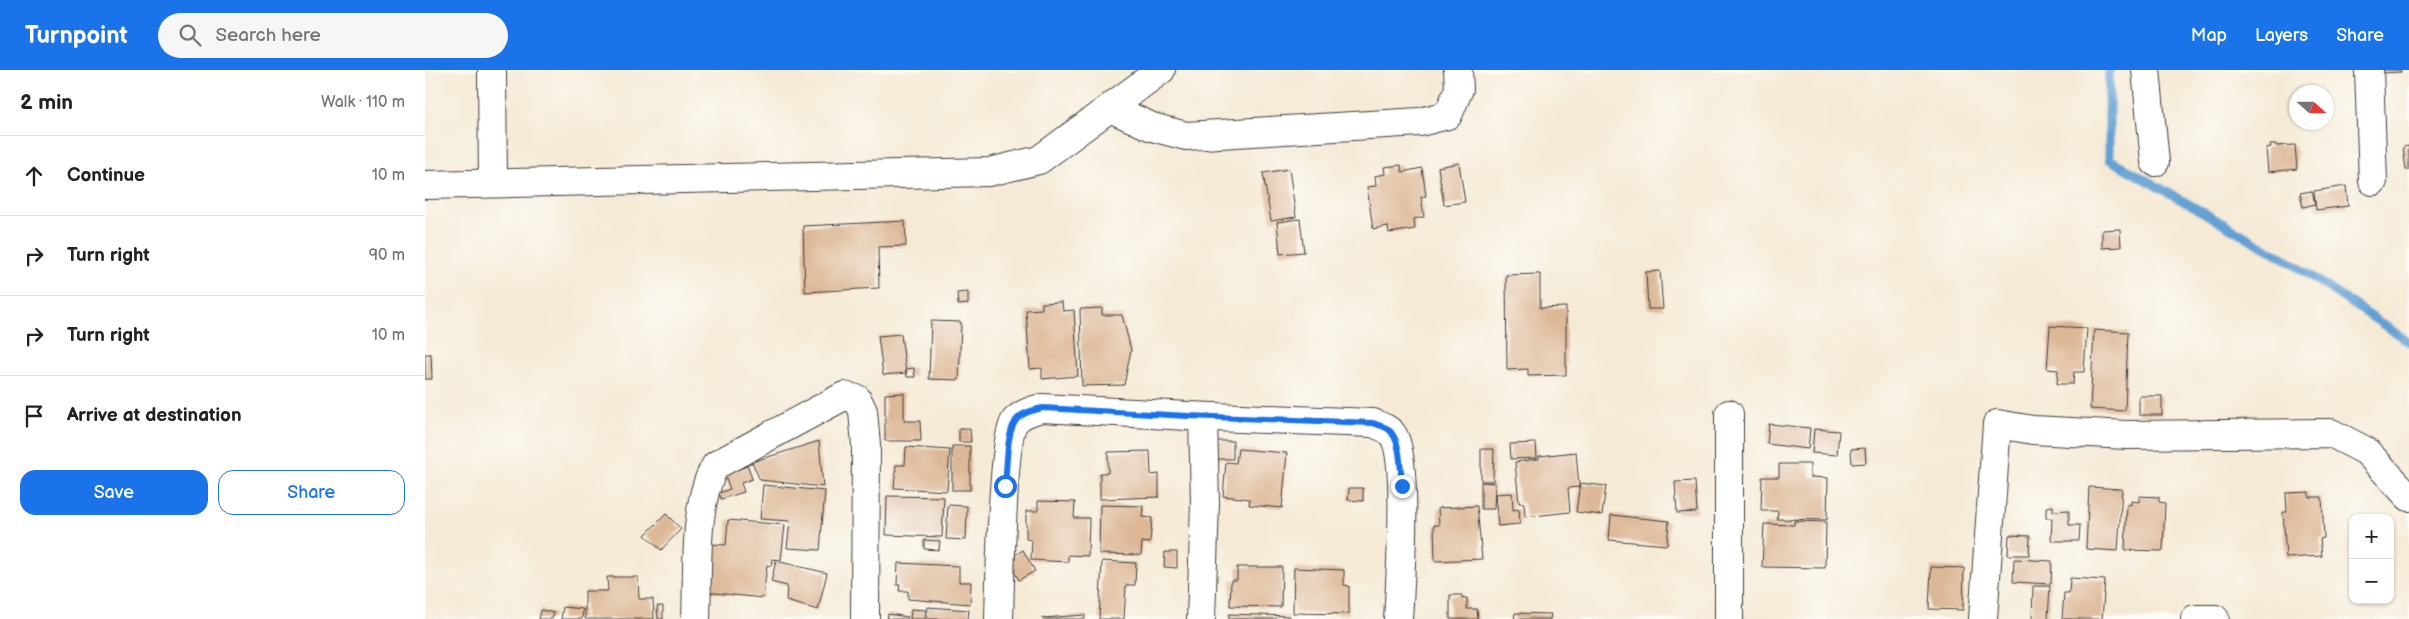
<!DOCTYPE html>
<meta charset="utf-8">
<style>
body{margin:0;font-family:"Balsamiq Sans",sans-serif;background:#f6f6f6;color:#202124}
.controls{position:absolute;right:15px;bottom:15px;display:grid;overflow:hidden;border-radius:10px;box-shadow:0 1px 4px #0004}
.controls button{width:45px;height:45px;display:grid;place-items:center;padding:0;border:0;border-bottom:1px solid #e0e0e0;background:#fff;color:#202124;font:25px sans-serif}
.compass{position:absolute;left:1864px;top:15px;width:45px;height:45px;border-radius:50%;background:#fff;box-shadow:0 1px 4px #0004;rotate:111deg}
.stop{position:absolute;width:15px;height:15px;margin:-11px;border:4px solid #1a73e8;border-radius:50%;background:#fff}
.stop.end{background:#1a73e8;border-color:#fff;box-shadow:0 1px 5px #0008}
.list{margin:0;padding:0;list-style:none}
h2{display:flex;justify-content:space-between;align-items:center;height:65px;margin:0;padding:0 20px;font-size:21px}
h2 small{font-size:16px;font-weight:400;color:#757577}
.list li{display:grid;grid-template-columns:32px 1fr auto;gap:15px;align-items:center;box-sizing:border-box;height:80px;padding:0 20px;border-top:1px solid #e0e0e0}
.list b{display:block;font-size:19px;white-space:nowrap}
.list em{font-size:16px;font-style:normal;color:#757577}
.actions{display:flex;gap:10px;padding:15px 20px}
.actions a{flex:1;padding:11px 0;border:1px solid #1a73e8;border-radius:15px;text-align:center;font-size:18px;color:#1a73e8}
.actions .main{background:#1a73e8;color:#fff}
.icon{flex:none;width:28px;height:28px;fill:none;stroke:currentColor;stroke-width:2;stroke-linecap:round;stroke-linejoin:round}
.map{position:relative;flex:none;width:1984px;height:549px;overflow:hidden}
header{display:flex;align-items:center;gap:30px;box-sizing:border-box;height:70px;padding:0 25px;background:#1a73e8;color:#fff}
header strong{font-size:24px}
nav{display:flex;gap:28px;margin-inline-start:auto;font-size:18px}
.search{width:350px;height:45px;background:#f6f6f6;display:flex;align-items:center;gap:12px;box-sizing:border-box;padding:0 18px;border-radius:28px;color:#757577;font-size:19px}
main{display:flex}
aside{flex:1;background:#fff}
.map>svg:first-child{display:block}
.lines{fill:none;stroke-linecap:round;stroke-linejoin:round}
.stream{stroke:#63a0d4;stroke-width:9}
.building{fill:#ddb897}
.minor-casing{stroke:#3d3b38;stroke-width:30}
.minor{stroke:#fff;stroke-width:28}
.route{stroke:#1a73e8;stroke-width:6}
</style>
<header>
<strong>Turnpoint</strong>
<div class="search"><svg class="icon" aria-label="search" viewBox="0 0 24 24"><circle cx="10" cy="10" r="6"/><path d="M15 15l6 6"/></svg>Search here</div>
<nav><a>Map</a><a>Layers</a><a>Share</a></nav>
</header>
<main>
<aside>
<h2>2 min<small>Walk · 110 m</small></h2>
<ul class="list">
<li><svg class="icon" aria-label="ahead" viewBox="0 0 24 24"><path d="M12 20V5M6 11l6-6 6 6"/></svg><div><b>Continue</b></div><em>10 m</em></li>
<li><svg class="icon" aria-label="right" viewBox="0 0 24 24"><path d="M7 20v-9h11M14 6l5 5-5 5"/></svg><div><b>Turn right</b></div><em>90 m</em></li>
<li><svg class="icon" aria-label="right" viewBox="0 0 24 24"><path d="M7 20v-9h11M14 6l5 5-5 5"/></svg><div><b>Turn right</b></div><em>10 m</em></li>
<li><svg class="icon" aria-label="arrive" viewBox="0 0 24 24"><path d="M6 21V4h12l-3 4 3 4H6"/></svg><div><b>Arrive at destination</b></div></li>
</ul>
<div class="actions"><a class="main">Save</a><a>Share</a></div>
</aside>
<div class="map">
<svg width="1984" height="549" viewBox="0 0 1984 549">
<rect width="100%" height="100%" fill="#fdfcf7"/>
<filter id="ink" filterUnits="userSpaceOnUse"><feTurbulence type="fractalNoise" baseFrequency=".02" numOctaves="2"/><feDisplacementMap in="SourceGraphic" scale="10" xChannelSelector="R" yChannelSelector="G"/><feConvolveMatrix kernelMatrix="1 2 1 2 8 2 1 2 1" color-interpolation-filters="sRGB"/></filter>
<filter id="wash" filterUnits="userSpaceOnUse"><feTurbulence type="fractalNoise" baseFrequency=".0096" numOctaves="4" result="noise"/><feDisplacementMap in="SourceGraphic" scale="20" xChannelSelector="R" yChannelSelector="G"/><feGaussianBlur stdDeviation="1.12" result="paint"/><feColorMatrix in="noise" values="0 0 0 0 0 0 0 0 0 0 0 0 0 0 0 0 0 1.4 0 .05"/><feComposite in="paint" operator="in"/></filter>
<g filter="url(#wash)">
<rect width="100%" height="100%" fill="#f5ead5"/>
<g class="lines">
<!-- stream -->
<polyline class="stream" points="1684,0 1684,89 1859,188 1984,272"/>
</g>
<g id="blocks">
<!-- building -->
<g class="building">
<polygon points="1957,0 1976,0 1976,2 1957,3"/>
<polygon points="1851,74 1851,76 1870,75 1872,99 1843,102 1841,78 1846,77 1845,75"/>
<polygon points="1984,76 1984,100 1981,100 1978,77"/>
<polygon points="1034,93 1040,132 1019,135 1013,97"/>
<polygon points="976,95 977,102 997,98 1001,126 996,127 999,147 989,149 990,159 964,163 963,156 948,159 942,117 951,116 950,106 960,104 959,97"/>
<polygon points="864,99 871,147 846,151 838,103"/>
<polygon points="1921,116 1923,136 1891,140 1889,121"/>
<polygon points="1887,121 1890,134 1878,137 1875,123"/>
<polygon points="875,149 879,182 855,184 852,152"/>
<polygon points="480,151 481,176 453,177 454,218 380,222 378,156"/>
<polygon points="1695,159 1696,177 1677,178 1677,160"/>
<polygon points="1235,201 1238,239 1223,239 1221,202"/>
<polygon points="1115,204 1115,238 1141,237 1141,305 1103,306 1103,299 1082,300 1081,205"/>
<polygon points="543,222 543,234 533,235 532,223"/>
<polygon points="637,232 638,241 649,240 653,306 617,309 617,298 605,299 601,240 617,239 617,233"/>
<polygon points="677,238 677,245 697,245 706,280 699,315 657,316 655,239"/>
<polygon points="506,251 536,252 534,310 504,309"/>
<polygon points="1625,256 1662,258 1659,302 1649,302 1648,314 1632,314 1633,300 1622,299"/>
<polygon points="1669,260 1703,262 1700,341 1665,339"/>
<polygon points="476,264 481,303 458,305 453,266"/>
<polygon points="0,284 6,284 7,309 0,309"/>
<polygon points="489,298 490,307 482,307 481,299"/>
<polygon points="479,323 479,351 495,351 496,371 460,371 460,324"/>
<rect x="1714" y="326" width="23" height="19"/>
<polygon points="1344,354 1385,358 1383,379 1342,374"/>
<polygon points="534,359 545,359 546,372 534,372"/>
<polygon points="1389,359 1414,361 1412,385 1387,383"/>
<polygon points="394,371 398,417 335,410 327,392"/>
<polygon points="788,371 808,371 808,389 787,389"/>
<polygon points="1111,373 1112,388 1086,389 1085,374"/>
<rect x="527" y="376" width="18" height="44"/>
<polygon points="481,377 525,380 522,421 469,418 471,395 480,395"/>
<polygon points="1440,378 1441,393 1427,394 1426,379"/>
<polygon points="813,379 862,383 857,438 824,435 825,429 798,426 801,392 811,393"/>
<polygon points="1056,379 1069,379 1068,411 1056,411"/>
<polygon points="725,381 726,405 734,404 734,427 675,429 675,403 683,403 683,382"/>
<polygon points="1151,382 1154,417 1143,418 1145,442 1100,447 1099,433 1094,433 1090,392 1114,389 1114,386"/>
<polygon points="1354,394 1385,394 1385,407 1403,408 1402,450 1352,449 1353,441 1336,441 1337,407 1354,407"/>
<polygon points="323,396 327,409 316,413 319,422 296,429 294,423 305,419 299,404"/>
<polygon points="1270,411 1272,442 1252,443 1250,412"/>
<polygon points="1056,412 1070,413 1069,439 1056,439"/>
<polygon points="1155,413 1181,416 1177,445 1151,442"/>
<polygon points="338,415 400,421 395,480 362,478 365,451 335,449"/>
<polygon points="1664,417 1697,419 1693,481 1661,479"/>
<polygon points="924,418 938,418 938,431 923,430"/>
<polygon points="1884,422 1884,427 1897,427 1899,468 1895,469 1897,486 1861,488 1858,442 1862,442 1861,423"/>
<polygon points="1087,423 1088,440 1094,439 1095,454 1073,456 1070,424"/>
<polygon points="462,426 519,427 517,467 461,465"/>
<polygon points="1714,426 1734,427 1734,432 1740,433 1738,481 1700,480 1702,434 1706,435 1706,431 1714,432"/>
<polygon points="613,431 650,432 649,448 664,448 663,486 643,485 643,492 606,490 607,470 601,469 601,441 613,441"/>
<polygon points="523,435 542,436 541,470 521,469"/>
<polygon points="675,435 718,436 717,447 727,448 725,473 717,472 716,485 674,484"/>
<polygon points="1052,436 1057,489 1010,491 1009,455 1014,455 1013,438"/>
<polygon points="1628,436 1628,441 1644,440 1644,455 1655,455 1654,471 1626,471 1627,449 1621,448 1621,437"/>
<polygon points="241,444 256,459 236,480 220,465"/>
<polygon points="1186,445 1244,451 1242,475 1184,470"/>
<polygon points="303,450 360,455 356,490 347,489 346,496 342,495 338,528 280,522 286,474 301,475"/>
<polygon points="1369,451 1401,452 1400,498 1337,497 1339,454 1369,455"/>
<polygon points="1584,465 1605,466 1604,485 1583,485"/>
<polygon points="499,470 515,471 514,480 499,479"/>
<polygon points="598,480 610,501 594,510 582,490"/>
<polygon points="740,482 752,482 752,498 739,497"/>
<polygon points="1589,489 1627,491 1626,514 1588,512"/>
<polygon points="351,491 402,503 393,540 361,531 362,516 346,512"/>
<polygon points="677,491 711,493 710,515 701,515 699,549 674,549"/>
<polygon points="473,493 534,496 534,512 546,512 545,534 483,529 483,521 474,521 475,515 472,515"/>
<polygon points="812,497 857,497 856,537 805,536 806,510 812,510"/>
<polygon points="1506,497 1539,498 1538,540 1504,539"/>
<polygon points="869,498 919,500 919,515 924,516 924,544 868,543"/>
<polygon points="182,507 213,507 214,529 228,529 229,549 160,549 160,521 183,521"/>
<polygon points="1645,508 1680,510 1677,549 1637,549 1639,523 1644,523"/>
<polygon points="1608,516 1625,516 1623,549 1607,549"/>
<polygon points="1025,525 1037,525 1037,529 1042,528 1042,539 1052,539 1053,549 1025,549"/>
<polygon points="232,536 238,536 238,549 233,549"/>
<polygon points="138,537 158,539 157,549 136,549"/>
<polygon points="503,537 544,540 543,549 502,549"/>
<polygon points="486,539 501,540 500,549 485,549"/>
<polygon points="116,540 129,543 127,549 114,549"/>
<polygon points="1090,543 1126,544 1125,549 1089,549"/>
<polygon points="463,544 483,547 482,549 462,549"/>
<polygon points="804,544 864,546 864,549 804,549"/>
<polygon points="660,545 660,549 617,549 617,548"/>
</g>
</g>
</g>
<g filter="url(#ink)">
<use href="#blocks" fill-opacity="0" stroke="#3d3b38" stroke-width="1"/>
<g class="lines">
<defs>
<g id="minor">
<polyline points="67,0 68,113"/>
<polyline points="1721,0 1730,92"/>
<polyline points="1944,0 1948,111"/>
<polyline points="685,38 727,57 761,66 995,52 1023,45 1034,19 1033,0"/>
<polyline points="0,115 564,102 614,90 736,0"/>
<path d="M271 549C273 505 268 431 291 395L419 326 432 329 438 341 441 375 440 549"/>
<path d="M574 549C575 519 577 368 590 351 597 343 608 340 617 338L763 346 948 353C955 356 963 358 968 365 984 389 975 515 973 549"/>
<polyline points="776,549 780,434 778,347"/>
<polyline points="1304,549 1304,344"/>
<polyline points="1558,549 1572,354 1608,360 1702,365 1906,363 1941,381 1984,427"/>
<polyline points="1770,549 1790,549"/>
</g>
</defs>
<!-- minor casing -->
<use href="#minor" class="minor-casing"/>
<!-- minor -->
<use href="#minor" class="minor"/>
</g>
</g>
<g class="lines" filter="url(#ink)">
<!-- route -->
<path class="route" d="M580 416C582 399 581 366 590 352 595 343 608 340 618 338L763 346 948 353C953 355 959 356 963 359 977 370 975 400 977 416"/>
</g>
</svg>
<div class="controls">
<button>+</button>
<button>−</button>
</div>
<svg class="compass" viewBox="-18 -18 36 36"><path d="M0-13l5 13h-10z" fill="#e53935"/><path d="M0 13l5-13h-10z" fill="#757577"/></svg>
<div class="stop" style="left:580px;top:416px"></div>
<div class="stop end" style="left:977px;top:416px"></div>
</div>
</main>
